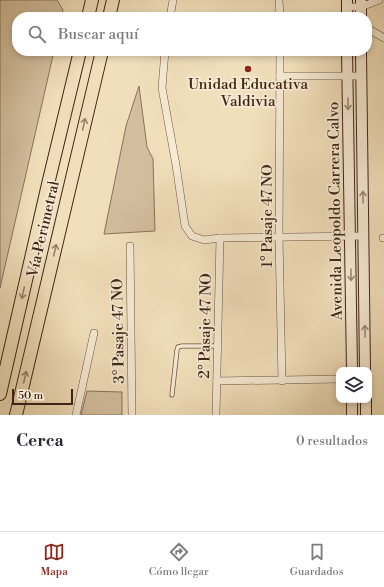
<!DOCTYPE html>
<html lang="es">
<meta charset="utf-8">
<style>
body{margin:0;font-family:"Libre Bodoni",serif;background:#f2f2f3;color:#2b2b33}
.controls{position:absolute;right:12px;bottom:12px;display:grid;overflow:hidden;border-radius:8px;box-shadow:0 2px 6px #0003}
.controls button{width:36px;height:36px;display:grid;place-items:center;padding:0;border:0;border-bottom:1px solid #e1e1e2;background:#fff;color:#2b2b33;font:20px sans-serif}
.scale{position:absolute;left:12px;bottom:10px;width:61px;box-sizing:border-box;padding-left:4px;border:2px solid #412416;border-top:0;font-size:11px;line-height:14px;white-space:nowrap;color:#412416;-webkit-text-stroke:3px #f6ead3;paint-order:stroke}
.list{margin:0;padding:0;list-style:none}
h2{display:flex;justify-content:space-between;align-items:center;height:52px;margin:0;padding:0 16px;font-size:17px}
h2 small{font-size:13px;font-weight:400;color:#7c7c81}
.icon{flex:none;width:22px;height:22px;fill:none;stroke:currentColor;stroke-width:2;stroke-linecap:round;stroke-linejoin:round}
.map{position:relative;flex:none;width:384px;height:415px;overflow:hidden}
.search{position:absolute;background:#fff;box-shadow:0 2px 6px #0003;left:12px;right:12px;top:12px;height:44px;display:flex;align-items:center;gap:10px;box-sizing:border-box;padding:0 14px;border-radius:16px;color:#7c7c81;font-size:15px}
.sheet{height:116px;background:#fff}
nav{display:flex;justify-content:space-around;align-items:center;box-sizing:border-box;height:56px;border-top:1px solid #e1e1e2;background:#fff;font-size:11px;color:#7c7c81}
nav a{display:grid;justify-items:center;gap:2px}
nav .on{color:#8f2418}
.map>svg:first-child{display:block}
.green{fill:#d3bf9f;stroke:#8a725a}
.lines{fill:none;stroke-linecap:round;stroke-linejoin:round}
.service-casing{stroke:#6d533f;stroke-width:5}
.minor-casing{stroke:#6d533f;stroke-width:8}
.secondary-casing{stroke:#412416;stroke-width:12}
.trunk-casing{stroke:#412416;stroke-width:14}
.service{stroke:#f6ead3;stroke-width:3.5}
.minor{stroke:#f6ead3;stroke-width:7}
.secondary{stroke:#f6ead3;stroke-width:10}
.trunk{stroke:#f1dfbb;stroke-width:12}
.oneway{stroke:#9c8774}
.oneway2{stroke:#998268}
.poi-dot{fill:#8f2418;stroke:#f6ead3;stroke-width:1.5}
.labels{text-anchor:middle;stroke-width:3.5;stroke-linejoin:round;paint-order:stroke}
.poi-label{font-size:15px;fill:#412416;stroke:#f6ead3}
.street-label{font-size:15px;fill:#412416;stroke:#f6ead3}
</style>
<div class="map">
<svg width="384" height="415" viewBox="0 0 384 415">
<rect width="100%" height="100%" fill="#f1dfbb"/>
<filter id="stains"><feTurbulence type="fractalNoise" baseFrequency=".005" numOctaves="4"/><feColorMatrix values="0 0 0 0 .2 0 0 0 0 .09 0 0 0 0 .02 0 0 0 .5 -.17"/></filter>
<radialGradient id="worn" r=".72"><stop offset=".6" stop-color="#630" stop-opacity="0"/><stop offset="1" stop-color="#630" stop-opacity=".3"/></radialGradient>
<!-- green -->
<g class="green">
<polygon points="0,0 57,0 63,10 61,17 17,17 17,51 54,51 0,288"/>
<polygon points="139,86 147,147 153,159 155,231 104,234 126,126"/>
<polygon points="87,391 122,392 122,415 81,415"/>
</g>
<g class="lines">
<defs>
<polyline id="service" points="172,395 177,350 178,347 182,346 218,346"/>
<g id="minor">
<polyline points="279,0 280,17"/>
<polyline points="347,7 361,7 379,0"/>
<polyline points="170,17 173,0"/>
<polyline points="367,28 384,38"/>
<polyline points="165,51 162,88 176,165 185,226 192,236 204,240 220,238 364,236"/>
<polyline points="280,51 279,237 282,381"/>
<polyline points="280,76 361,76"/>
<polyline points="383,238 384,238"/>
<polyline points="130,246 132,415"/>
<polyline points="217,381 339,379"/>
<polyline points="76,415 94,333"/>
<polyline points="216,415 220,238"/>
</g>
<g id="secondary">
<polyline points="347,0 347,17"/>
<polyline points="361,0 361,17"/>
<polyline points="347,51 352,370"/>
<polyline points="361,51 365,370"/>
<polyline points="366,400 366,415"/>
<polyline points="352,415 352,400"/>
</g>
<g id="trunk">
<polyline points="88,17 92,0"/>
<polyline points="109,17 113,0"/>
<polyline points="0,394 48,184 80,51"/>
<polyline points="16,415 102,51"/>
</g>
</defs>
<!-- service casing -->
<use href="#service" class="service-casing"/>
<!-- minor casing -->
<use href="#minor" class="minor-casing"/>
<!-- secondary casing -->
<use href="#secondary" class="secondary-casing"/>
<!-- trunk casing -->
<use href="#trunk" class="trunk-casing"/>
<!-- service -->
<use href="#service" class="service"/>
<!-- minor -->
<use href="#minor" class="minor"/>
<!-- secondary -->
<use href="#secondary" class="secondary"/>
<!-- trunk -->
<use href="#trunk" class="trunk"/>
</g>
<!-- one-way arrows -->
<defs><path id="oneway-shaft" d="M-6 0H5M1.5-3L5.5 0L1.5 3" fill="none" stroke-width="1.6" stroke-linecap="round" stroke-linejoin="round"/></defs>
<g class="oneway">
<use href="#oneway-shaft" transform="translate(348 104) rotate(89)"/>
<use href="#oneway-shaft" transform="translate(363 197) rotate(-91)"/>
<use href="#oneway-shaft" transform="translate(351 275) rotate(89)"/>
<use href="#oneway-shaft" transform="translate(365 331) rotate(-91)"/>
</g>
<g class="oneway2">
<use href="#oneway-shaft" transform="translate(84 124) rotate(-77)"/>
<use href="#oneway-shaft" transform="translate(55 250) rotate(-77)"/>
<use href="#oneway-shaft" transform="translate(23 293) rotate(103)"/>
<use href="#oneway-shaft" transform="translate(25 377) rotate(-77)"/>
</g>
<!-- markers -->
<circle class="poi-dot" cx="248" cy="69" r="4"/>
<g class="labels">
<!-- poi labels -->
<g class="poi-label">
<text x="248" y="89">Unidad Educativa<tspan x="248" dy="17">Valdivia</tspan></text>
</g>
<!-- street labels -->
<g class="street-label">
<text transform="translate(335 211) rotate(-91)" y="5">Avenida Leopoldo Carrera Calvo</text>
<text transform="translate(267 216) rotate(-90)" y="5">1° Pasaje 47 NO</text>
<text transform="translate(43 229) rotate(-77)" y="5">Vía Perimetral</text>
<text transform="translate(205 326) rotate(-89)" y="5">2° Pasaje 47 NO</text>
<text transform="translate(118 331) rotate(-91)" y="5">3° Pasaje 47 NO</text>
</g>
</g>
<rect width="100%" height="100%" filter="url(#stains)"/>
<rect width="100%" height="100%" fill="url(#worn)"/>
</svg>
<div class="controls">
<button><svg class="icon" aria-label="layers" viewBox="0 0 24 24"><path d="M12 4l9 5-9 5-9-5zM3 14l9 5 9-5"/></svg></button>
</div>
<div class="scale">50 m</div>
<div class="search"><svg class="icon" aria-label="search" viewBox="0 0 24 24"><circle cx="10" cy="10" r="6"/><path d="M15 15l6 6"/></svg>Buscar aquí</div>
</div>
<section class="sheet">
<h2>Cerca<small>0 resultados</small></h2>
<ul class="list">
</ul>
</section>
<nav>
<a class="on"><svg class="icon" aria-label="map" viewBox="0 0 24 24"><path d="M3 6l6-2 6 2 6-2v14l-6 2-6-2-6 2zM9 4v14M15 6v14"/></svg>Mapa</a>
<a><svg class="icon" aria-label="directions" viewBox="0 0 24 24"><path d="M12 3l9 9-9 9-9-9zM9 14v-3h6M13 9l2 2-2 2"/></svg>Cómo llegar</a>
<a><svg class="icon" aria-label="saved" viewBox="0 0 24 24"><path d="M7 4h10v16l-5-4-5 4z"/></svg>Guardados</a>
</nav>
